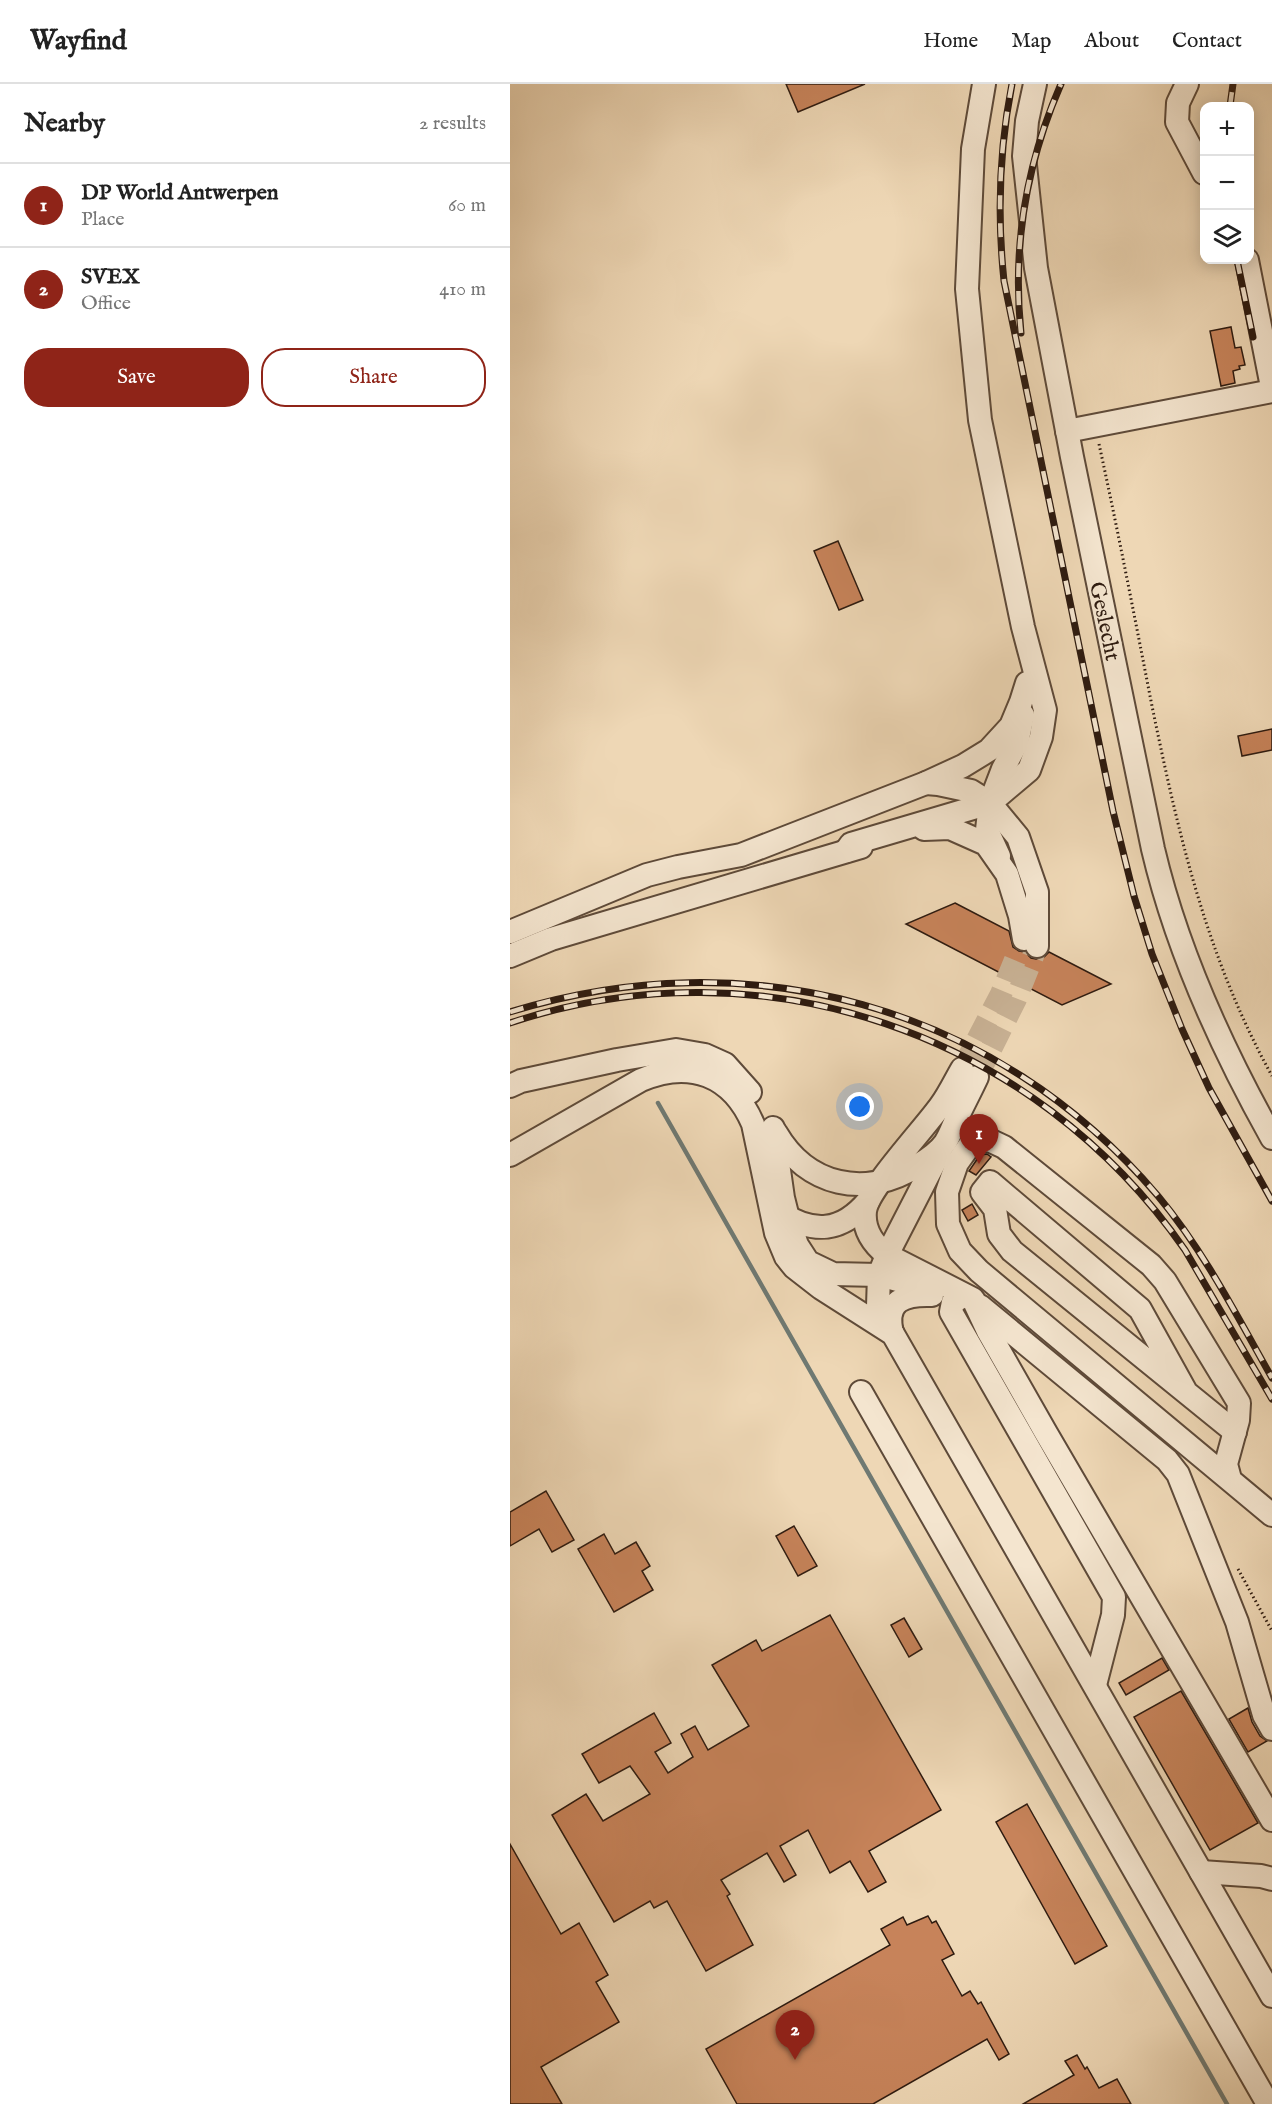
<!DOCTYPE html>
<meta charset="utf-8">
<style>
body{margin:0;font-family:"IM FELL English",serif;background:#f2f2f2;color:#222}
.controls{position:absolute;right:18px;top:18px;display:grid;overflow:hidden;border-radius:12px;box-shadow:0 3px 15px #0003}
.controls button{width:54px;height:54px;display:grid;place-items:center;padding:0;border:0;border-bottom:2px solid #e0e0e0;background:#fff;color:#222;font:30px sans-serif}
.you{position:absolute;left:350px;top:1023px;width:21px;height:21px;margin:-15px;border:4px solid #fff;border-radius:50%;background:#1a73e8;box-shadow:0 0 0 9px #1a73e833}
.badge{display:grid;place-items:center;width:39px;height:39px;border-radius:50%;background:#8f2418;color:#fff;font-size:20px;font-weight:700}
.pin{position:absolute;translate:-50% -50px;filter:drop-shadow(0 2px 3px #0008)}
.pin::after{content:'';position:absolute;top:32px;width:21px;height:18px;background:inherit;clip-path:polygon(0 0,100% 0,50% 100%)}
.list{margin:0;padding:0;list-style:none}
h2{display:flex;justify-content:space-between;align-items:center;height:78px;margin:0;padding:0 24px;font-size:26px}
h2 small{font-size:20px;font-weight:400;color:#767676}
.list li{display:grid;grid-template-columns:39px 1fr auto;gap:18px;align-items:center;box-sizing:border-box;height:84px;padding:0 24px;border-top:2px solid #e0e0e0}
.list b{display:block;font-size:22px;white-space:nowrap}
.list p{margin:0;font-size:20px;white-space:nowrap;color:#767676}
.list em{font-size:20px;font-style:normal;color:#767676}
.actions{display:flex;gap:12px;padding:18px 24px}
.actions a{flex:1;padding:14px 0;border:2px solid #8f2418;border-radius:24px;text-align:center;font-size:21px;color:#8f2418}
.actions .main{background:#8f2418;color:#fff}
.icon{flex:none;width:33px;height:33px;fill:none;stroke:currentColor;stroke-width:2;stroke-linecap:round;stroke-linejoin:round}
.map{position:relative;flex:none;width:762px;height:2020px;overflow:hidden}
header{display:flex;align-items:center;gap:36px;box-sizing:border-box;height:84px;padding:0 30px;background:#fff;border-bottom:2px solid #e0e0e0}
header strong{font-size:28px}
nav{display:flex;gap:33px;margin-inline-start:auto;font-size:21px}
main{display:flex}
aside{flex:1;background:#fff}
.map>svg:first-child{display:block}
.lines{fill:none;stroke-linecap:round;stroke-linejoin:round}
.stream{stroke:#6f7972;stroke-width:4.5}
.building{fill:#c7835a;stroke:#2e1b10;stroke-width:1.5}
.minor-tunnel{stroke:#c8b194;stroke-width:22;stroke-dasharray:22 11;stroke-linecap:butt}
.minor-casing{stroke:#5e4a39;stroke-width:26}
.path{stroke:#2e1b10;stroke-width:3;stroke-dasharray:1.5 3;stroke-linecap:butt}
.minor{stroke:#f4e5cf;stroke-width:22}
.rail-casing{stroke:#2e1b10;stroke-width:7}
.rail{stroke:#f4e5cf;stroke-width:4.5;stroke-dasharray:14;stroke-linecap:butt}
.labels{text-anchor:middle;stroke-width:5;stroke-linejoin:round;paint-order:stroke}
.street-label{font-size:22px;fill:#2e1b10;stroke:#f4e5cf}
</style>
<header>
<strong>Wayfind</strong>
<nav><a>Home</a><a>Map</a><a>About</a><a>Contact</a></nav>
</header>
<main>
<aside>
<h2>Nearby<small>2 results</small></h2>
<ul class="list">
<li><span class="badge">1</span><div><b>DP World Antwerpen</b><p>Place</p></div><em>60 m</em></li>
<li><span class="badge">2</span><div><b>SVEX</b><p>Office</p></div><em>410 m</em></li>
</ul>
<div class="actions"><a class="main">Save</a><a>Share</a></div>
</aside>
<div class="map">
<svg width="762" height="2020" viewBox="0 0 762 2020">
<rect width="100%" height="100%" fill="#eed7b5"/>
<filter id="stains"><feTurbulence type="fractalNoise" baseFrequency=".00333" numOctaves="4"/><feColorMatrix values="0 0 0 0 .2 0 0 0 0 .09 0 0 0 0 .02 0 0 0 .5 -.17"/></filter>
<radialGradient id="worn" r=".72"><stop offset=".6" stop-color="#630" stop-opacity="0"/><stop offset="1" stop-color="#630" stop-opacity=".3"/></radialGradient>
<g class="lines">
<!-- stream -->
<polyline class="stream" points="148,1019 717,2020"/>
</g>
<!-- building -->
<g class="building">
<polygon points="276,0 355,0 288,28"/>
<polygon points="721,243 725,264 731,263 735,281 729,282 730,285 723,287 725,299 711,302 700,247"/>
<polygon points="328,457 353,516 329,526 304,467"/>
<polygon points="762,645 762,666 732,672 728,652"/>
<polygon points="445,819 499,847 503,863 509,867 515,868 521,874 526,875 533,874 539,868 601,900 552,921 396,840"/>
<polygon points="477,1070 481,1073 466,1091 459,1087 470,1071"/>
<polygon points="462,1120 468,1131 458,1137 452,1126"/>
<polygon points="36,1407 64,1456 42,1468 29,1445 0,1462 0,1428"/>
<polygon points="284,1442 307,1482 288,1492 266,1452"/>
<polygon points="94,1450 105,1470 126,1458 140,1482 132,1487 143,1506 104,1528 68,1465"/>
<polygon points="320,1531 431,1726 359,1767 376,1798 358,1808 340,1777 320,1789 298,1746 270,1762 286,1791 274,1798 257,1769 211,1796 220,1810 217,1812 243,1861 196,1887 157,1817 144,1824 140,1817 104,1838 42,1731 76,1710 93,1737 140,1710 120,1682 89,1699 72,1670 144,1629 161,1659 145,1668 158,1689 183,1673 171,1650 185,1642 198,1666 239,1642 202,1581 246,1556 252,1567"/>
<polygon points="394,1534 412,1565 399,1573 381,1541"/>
<polygon points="652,1574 659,1586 616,1611 609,1599"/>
<polygon points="671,1607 748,1739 700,1766 624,1633"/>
<polygon points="738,1624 742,1638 750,1652 757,1657 738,1668 719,1635"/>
<polygon points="517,1720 597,1862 565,1880 486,1738"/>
<polygon points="0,1760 51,1850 69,1839 98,1891 86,1898 109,1938 31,1983 52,2020 0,2020"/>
<polygon points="418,1832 422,1839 426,1837 444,1870 432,1876 452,1912 460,1907 468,1920 471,1918 499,1970 489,1976 477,1955 363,2020 227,2020 196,1965 380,1861 371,1845 393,1833 397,1841"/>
<polygon points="567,1971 575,1985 577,1983 589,2004 607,1995 621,2020 513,2020 564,1991 555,1977"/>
</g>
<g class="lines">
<!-- minor-tunnel -->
<g class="minor-tunnel">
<polyline points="452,985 491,910 505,876"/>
<polyline points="467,993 506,915 527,862"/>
</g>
<defs>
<g id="minor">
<path d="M525 0 517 37 514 72 526 184 562 373 643 765C667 867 711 963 762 1054"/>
<polyline points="677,0 668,19 667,38 694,89"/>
<polyline points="737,176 762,303"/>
<polyline points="557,347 762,307"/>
<polyline points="416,699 428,700 461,707 480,719 508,753 527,808 527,862"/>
<polyline points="414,745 440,744 476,760 497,790 510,832 514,855"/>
<polyline points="336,767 341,760 480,719 519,686 531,653 535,626 513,543 470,336 457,205 463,65 474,0"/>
<polyline points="489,772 477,746 480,719 493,685 507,659 513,631"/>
<polyline points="0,848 137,791 168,783 231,771 416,699 453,682 479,666 501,642 511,618 517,599"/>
<polyline points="0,872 41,855 351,763"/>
<path d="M452 985C445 997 439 1010 431 1021 415 1044 358 1104 355 1127 353 1146 363 1160 377 1171L463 1215 478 1247 536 1349 762 1736"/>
<polyline points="0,1002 11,997 107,976 166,966 195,971 215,980 240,1008"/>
<polyline points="263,1044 273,1114 278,1134 287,1161 298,1178 323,1190 369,1191 423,1206"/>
<path d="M266 1049C297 1102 355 1115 407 1082 417 1076 428 1069 435 1059 439 1053 442 1045 445 1038 452 1023 460 1008 467 993"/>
<path d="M0 1071 131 996C180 975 222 991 243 1040L266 1149 276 1173 284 1183 311 1204 383 1250 762 1912"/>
<path d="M269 1128C303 1150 331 1149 358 1117"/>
<polyline points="452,1213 443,1218 441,1228 604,1513 603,1531 585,1601"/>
<polyline points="470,1222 657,1376 668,1390 727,1538 754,1631 762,1645"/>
<polyline points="382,1248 368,1222 369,1191 377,1171 430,1068"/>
<path d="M382 1249C374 1216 395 1210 422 1211"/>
<polyline points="675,1306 630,1225 480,1098 472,1108 485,1125 489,1150 502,1167 725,1348"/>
<polyline points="351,1308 758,2020"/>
<polyline points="720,1395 716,1380 728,1336 729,1319 655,1197 641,1181 494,1063 479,1056 462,1058 447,1079 437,1108 438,1140 450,1167 469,1187 762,1431"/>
<polyline points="691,1788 751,1792 762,1795"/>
</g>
</defs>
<!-- minor casing -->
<use href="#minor" class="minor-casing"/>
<!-- path -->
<g class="path">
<path d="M589 360C608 447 625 535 642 622 669 753 697 874 762 992"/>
<polyline points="728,1485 762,1547"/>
</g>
<!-- minor -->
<use href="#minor" class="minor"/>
<defs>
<g id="rail">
<path d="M502 0C489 66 487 130 494 197L603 727 624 812 642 870 672 945 699 1004 762 1117"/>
<polyline points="720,22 723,0"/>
<polyline points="727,176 743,253"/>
<path d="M511 249C502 162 516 80 551 0"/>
<path d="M0 928C238 854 486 921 648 1112 694 1167 727 1232 762 1294"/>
<path d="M0 939C252 855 524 949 675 1166L762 1315"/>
</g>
</defs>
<!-- rail casing -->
<use href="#rail" class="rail-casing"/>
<!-- rail -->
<use href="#rail" class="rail"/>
</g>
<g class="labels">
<!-- street labels -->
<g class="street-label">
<text transform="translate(596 537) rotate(78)" y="8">Geslecht</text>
</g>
</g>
<rect width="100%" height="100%" filter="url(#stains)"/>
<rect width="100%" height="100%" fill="url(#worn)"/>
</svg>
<div class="controls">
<button>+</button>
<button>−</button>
<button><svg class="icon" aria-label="layers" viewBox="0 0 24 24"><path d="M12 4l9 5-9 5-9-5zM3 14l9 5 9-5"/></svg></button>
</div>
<div class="you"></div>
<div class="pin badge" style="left:469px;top:1080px">1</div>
<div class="pin badge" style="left:285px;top:1976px">2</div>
</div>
</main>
